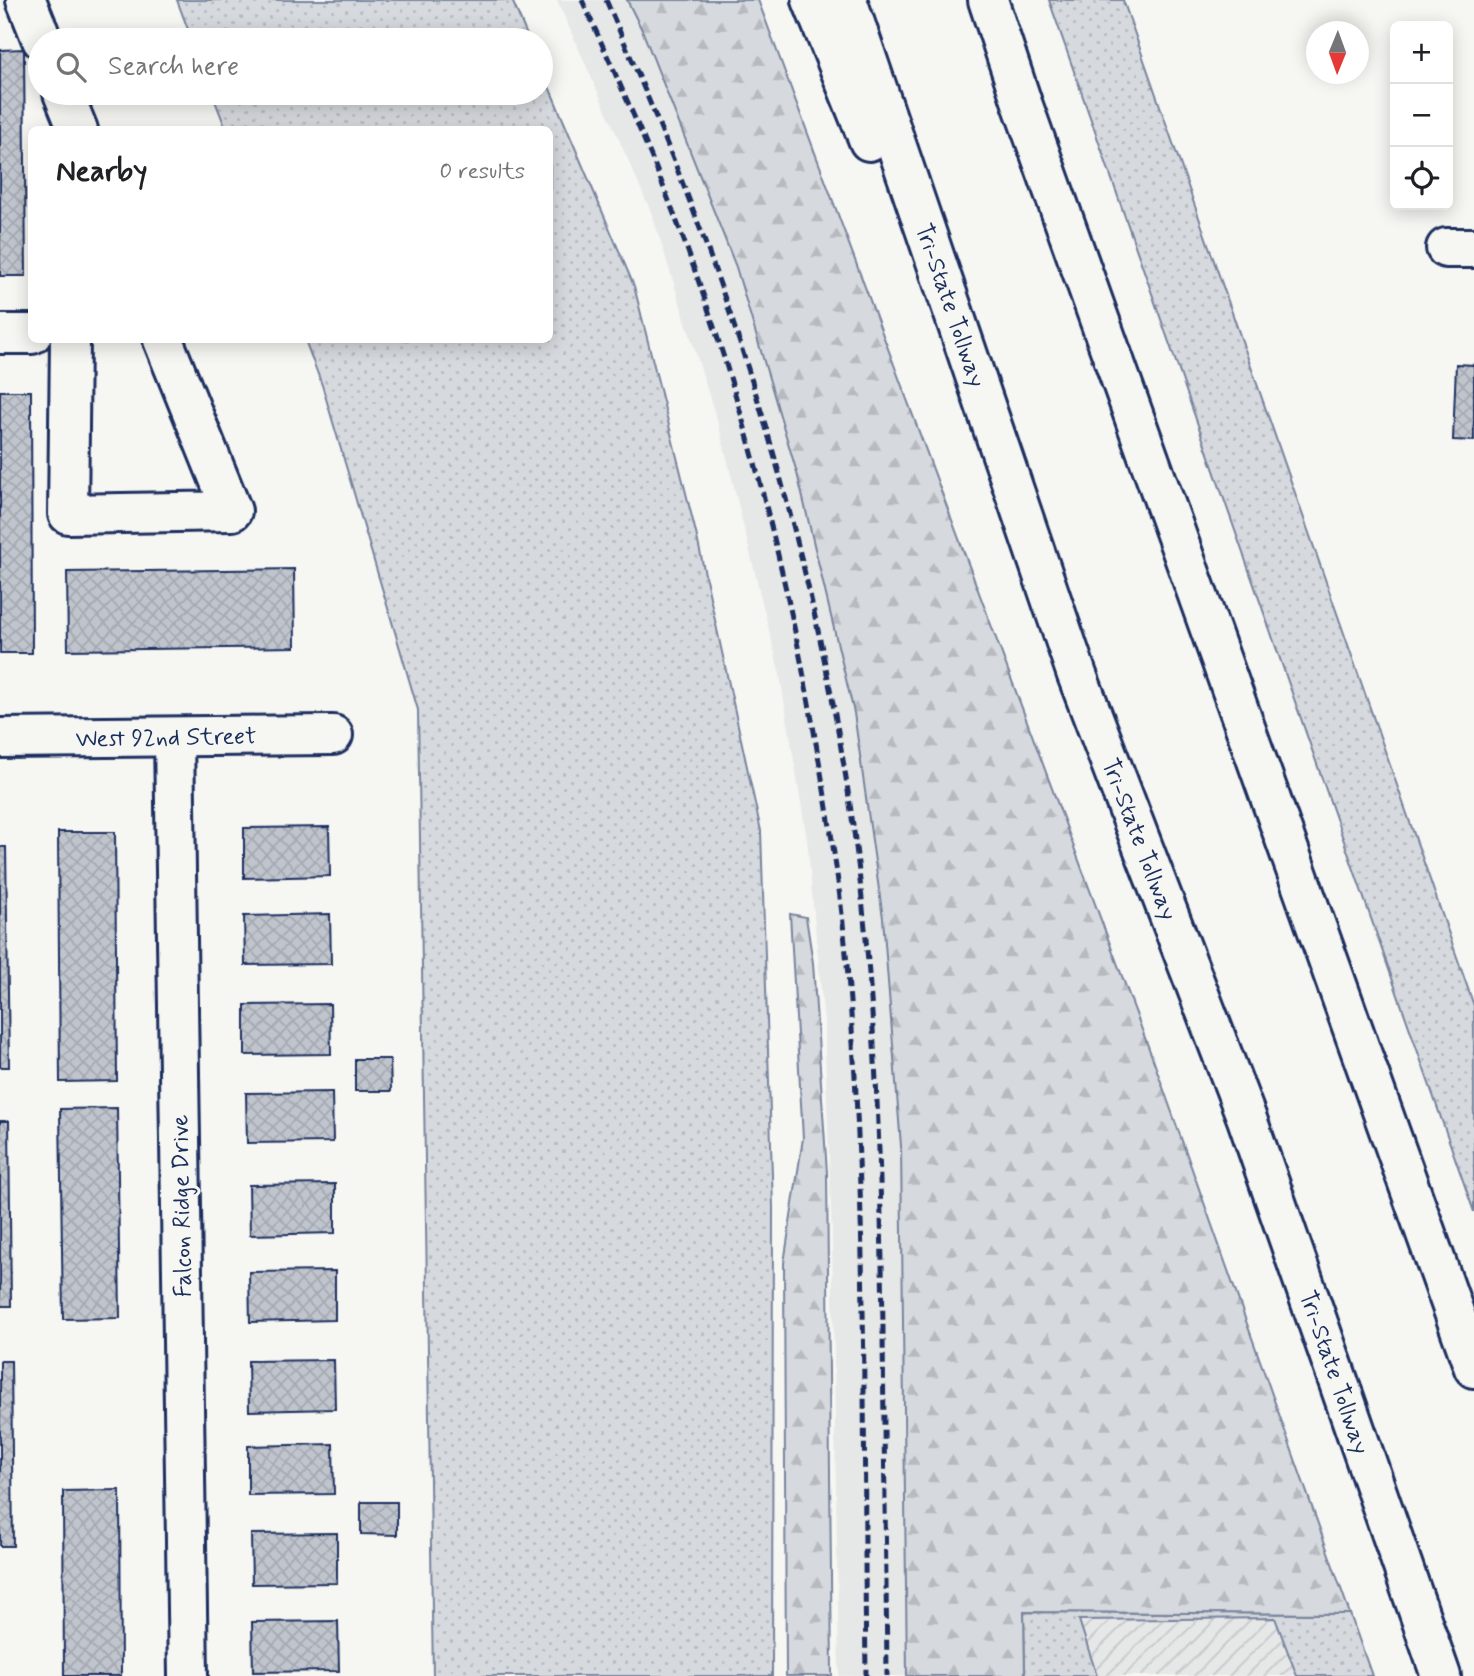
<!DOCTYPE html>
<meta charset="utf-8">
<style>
body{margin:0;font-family:Mynerve,sans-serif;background:#f6f6f6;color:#202124}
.controls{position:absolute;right:21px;top:21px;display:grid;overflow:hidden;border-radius:10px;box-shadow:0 4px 18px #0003}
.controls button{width:63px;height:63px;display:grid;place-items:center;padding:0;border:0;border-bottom:2px solid #e0e0e0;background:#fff;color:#202124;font:35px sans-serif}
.compass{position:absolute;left:1306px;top:21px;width:63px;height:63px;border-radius:50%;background:#fff;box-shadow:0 4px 18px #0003;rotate:181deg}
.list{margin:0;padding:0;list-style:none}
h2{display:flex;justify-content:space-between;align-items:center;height:91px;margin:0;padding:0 28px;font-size:30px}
h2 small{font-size:23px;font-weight:400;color:#757577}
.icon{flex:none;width:38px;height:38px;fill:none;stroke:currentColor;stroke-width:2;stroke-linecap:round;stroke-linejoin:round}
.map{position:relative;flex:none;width:1474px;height:1676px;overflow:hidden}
.search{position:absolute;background:#fff;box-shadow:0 4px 18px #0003;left:28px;top:28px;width:525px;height:77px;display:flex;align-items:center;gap:18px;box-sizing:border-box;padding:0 24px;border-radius:38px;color:#757577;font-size:26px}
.panel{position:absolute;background:#fff;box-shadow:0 4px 18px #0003;left:28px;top:126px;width:525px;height:217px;border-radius:10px}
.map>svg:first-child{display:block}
.built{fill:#e6e7e7}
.industrial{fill:url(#industrial-furrows)}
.grass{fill:url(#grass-dots);stroke:#78849e;stroke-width:2}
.forest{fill:url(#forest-firs);stroke:#78849e;stroke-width:2}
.building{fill:url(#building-cross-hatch);stroke:#1b2f5e;stroke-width:2}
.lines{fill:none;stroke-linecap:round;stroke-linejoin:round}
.minor-casing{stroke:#1b2f5e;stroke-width:44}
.highway-casing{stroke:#1b2f5e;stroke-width:44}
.minor{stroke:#f6f6f2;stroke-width:38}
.highway{stroke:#f6f6f2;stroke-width:38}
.rail{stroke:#1b2f5e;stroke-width:5;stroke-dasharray:10 5;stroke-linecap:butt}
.labels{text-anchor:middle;stroke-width:6;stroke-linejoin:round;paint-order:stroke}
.street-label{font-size:24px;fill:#1b2f5e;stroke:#f6f6f2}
</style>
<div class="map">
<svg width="1474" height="1676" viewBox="0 0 1474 1676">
<defs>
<pattern id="industrial-furrows" width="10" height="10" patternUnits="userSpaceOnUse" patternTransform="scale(1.75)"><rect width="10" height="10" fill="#e6e7e7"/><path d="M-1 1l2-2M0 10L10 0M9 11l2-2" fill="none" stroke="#c5c6c9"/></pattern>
<pattern id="grass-dots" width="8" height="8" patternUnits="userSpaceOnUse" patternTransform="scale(1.75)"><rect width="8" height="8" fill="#d6d9dd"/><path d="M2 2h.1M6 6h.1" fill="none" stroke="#b7bbc0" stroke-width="1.8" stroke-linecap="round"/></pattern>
<pattern id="forest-firs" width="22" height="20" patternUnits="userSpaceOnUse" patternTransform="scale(1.75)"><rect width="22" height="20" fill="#d6d9dd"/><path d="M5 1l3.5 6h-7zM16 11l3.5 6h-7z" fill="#b7bbc0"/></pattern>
<pattern id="building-cross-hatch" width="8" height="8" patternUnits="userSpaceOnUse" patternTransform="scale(1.75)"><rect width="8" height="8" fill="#c0c4cd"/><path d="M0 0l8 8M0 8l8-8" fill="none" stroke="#a4a9b2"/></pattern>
</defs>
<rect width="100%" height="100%" fill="#f6f6f2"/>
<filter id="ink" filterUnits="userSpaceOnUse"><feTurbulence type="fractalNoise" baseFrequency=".0143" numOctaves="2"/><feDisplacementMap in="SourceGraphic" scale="14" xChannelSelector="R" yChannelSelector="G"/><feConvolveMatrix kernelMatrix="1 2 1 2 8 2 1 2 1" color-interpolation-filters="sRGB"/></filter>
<g filter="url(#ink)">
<!-- built -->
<polygon class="built" points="557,0 627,0 642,30 736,267 797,473 854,713 883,918 901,1146 907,1676 839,1676 832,1234 824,1022 807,839 780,675 720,430 652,214"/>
<!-- industrial -->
<polygon class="industrial" points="1275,1618 1297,1676 1097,1676 1078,1620"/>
<!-- grass -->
<g class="grass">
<polygon points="177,0 512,0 529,40 192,40"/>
<polygon points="1049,0 1123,0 1474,1006 1474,1212"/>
<polygon points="541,68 634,286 696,533 761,831 773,1207 772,1676 433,1676 418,710 322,385 305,340 550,340 550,130 226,129 212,93 541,93"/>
<polygon points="1024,1612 1350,1614 1372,1676 1297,1676 1275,1618 1079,1620 1097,1676 1025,1676"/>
</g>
<!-- forest -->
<g class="forest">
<polygon points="627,0 758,0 1154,1062 1350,1614 1024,1612 1025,1676 907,1676 901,1146 883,918 854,713 797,473 736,267 642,30"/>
<polygon points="790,914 806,917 813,963 827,1173 832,1676 786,1676 784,1263 803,1138"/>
</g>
<!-- building -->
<g class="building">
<polygon points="24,49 26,276 0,276 0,50"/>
<polygon points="1456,364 1474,365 1474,441 1453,440"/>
<polygon points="0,391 31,391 32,653 0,653"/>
<polygon points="294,569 295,647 68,650 67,572"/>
<polygon points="329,827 330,876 244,878 244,828"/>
<polygon points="58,832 115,832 117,1081 60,1082"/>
<polygon points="0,847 6,847 9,1067 0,1067"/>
<polygon points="330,914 331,964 245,965 244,916"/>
<polygon points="330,1004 331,1054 245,1055 245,1005"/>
<polygon points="355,1059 390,1059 391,1091 355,1091"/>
<polygon points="332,1092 333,1142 247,1143 246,1093"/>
<polygon points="117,1108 120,1318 63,1319 60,1109"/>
<polygon points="0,1121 9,1121 11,1306 0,1306"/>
<polygon points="335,1184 335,1233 250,1235 249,1185"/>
<polygon points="335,1271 335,1320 250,1322 249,1272"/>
<polygon points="334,1360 335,1409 249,1411 248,1361"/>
<polygon points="0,1361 11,1361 13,1546 0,1546"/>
<polygon points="333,1444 334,1494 248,1495 248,1446"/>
<polygon points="120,1490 121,1676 64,1676 63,1491"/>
<polygon points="361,1502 397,1502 397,1535 361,1534"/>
<polygon points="337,1533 337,1583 252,1584 251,1534"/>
<polygon points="338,1621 339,1671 253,1672 252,1622"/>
</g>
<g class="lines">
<defs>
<g id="minor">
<polyline points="26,0 42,40"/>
<polyline points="63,93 78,130"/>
<polyline points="1446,248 1474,248"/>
<polyline points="0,334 32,334"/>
<polyline points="70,340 68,514 232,511 163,340"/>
<polyline points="174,737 188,1676"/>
<polyline points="0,738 333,735"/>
</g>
<g id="highway">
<polyline points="812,0 869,141"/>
<polyline points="847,0 1077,675 1247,1119 1441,1676"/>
<polyline points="988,0 1022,103 1474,1368"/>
</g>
</defs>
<!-- minor casing -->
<use href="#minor" class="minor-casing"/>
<!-- highway casing -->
<use href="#highway" class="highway-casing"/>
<!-- minor -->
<use href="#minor" class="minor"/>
<!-- highway -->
<use href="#highway" class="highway"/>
<!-- rail -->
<g class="rail">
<path d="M582 0C615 73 649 147 677 222 742 394 788 574 818 755 829 818 839 880 845 943 868 1186 863 1432 866 1676"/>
<path d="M606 0C637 71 667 142 695 215 769 413 825 622 854 832 876 997 881 1164 883 1331 884 1446 886 1561 887 1676"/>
</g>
</g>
</g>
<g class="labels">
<!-- street labels -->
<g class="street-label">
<text transform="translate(951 305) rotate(71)" y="8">Tri-State Tollway</text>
<text transform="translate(166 737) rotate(-1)" y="8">West 92nd Street</text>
<text transform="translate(1140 839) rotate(69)" y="8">Tri-State Tollway</text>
<text transform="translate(181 1206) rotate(-91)" y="8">Falcon Ridge Drive</text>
<text transform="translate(1335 1372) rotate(71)" y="8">Tri-State Tollway</text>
</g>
</g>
</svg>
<div class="controls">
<button>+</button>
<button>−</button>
<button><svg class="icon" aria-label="locate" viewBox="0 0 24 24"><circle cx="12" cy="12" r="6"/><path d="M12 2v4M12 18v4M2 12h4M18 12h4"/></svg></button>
</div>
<svg class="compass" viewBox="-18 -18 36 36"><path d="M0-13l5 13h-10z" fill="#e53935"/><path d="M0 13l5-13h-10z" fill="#757577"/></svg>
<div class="search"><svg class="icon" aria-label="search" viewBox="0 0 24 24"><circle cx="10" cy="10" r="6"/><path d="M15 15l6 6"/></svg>Search here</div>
<section class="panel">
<h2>Nearby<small>0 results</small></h2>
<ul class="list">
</ul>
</section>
</div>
